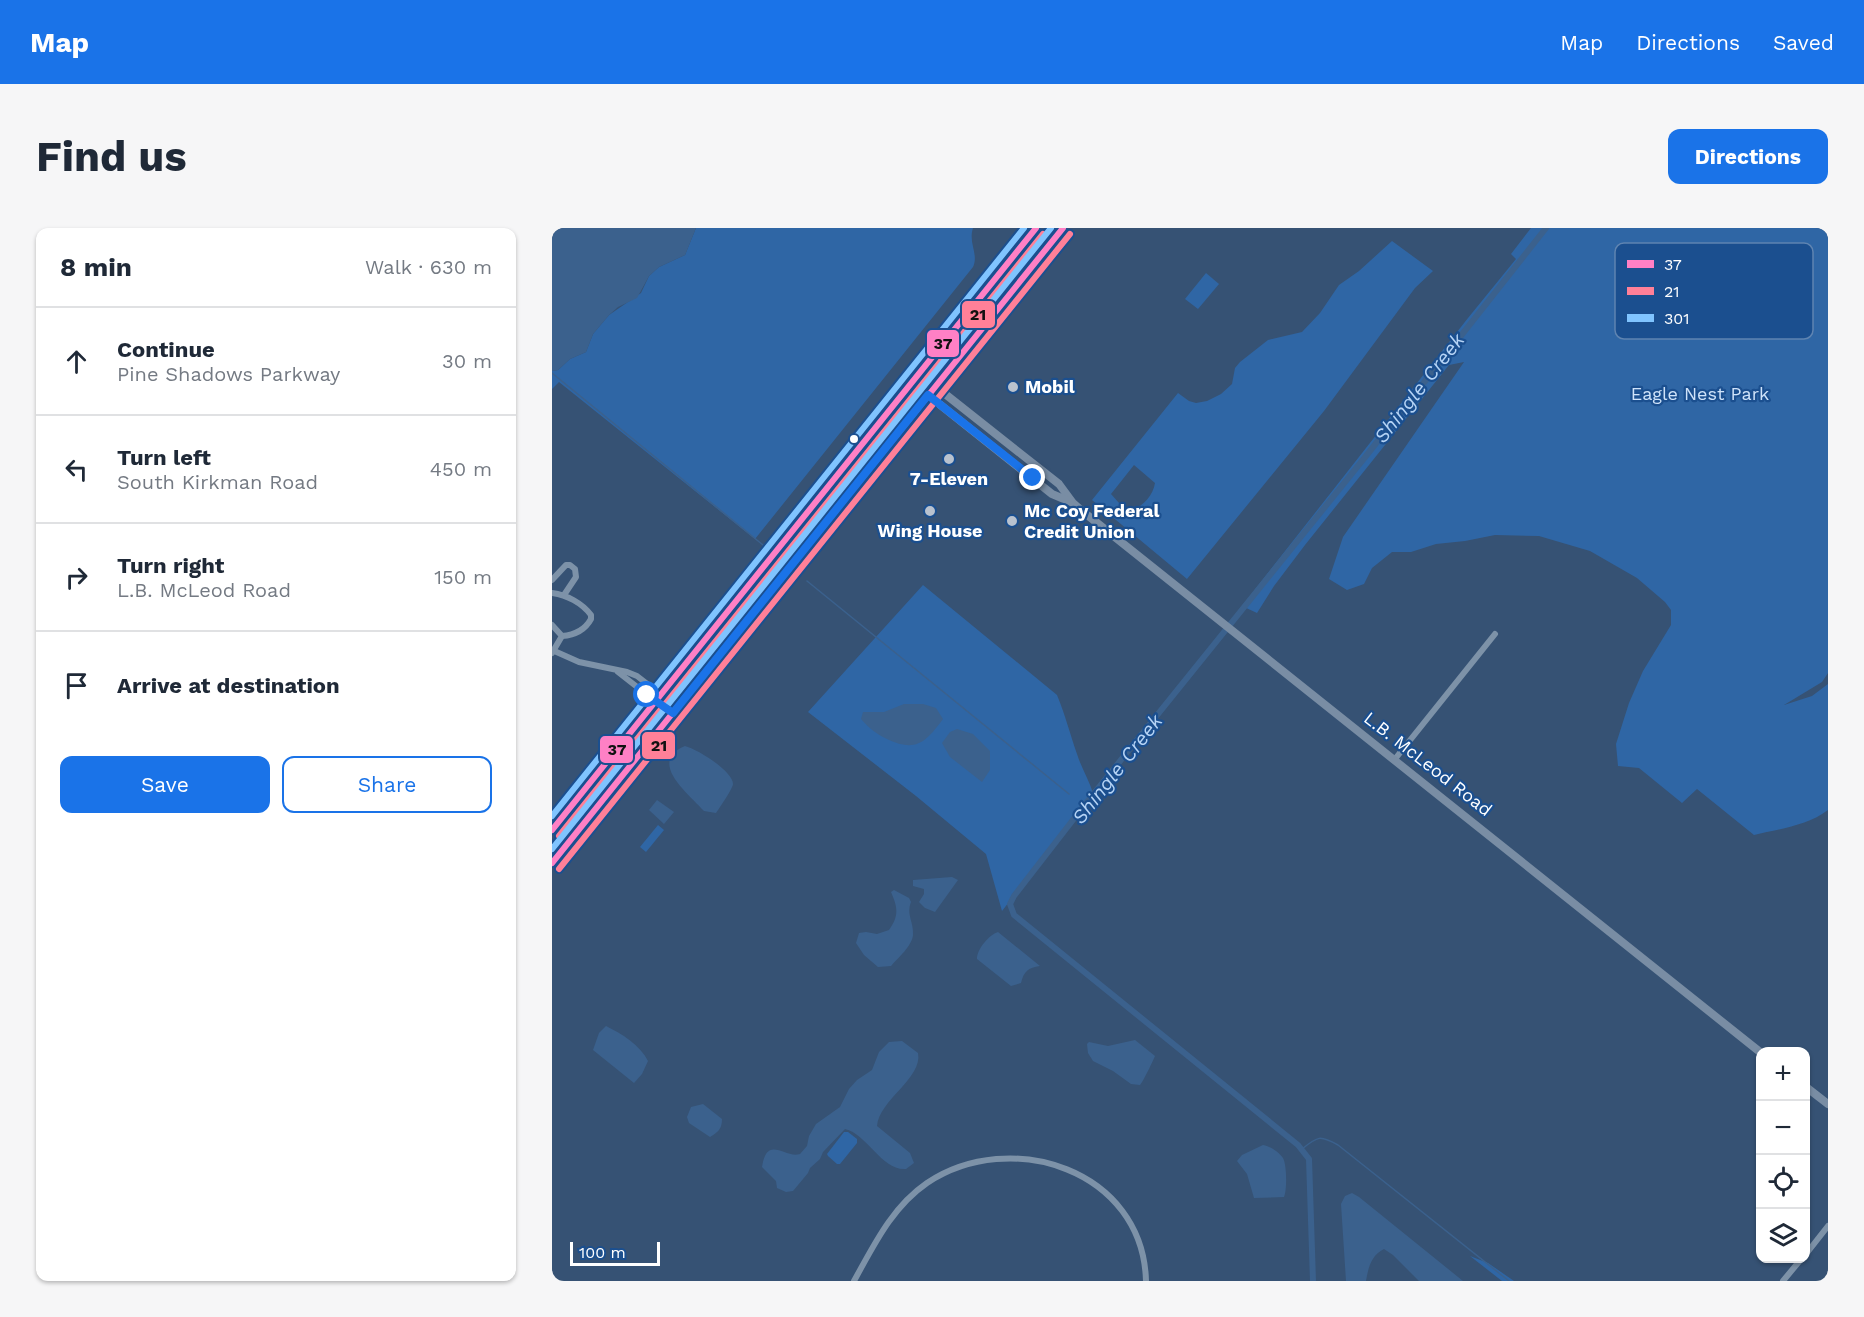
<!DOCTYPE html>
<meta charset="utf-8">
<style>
body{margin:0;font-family:"Work Sans",sans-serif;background:#f6f6f7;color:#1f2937}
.controls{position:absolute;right:18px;bottom:18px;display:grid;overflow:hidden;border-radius:12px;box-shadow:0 2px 4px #0004}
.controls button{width:54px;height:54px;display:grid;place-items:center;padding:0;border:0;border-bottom:2px solid #e0e1e3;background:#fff;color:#1f2937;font:30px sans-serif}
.scale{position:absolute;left:18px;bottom:15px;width:90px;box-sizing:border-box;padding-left:6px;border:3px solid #fff;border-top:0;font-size:16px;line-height:21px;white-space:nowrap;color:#fff;-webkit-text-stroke:4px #1b4f8f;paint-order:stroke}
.stop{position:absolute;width:18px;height:18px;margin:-14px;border:4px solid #1a73e8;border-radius:50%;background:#fff}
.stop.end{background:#1a73e8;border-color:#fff;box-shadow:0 2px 6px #0008}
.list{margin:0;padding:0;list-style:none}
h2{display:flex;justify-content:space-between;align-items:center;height:78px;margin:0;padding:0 24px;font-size:26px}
h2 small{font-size:20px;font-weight:400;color:#747a83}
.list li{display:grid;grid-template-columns:39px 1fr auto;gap:18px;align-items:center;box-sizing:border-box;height:108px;padding:0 24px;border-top:2px solid #e0e1e3}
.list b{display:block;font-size:22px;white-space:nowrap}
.list p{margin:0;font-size:20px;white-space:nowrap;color:#747a83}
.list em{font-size:20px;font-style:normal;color:#747a83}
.actions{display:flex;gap:12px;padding:18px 24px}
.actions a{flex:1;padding:14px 0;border:2px solid #1a73e8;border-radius:12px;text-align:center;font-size:21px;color:#1a73e8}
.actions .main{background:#1a73e8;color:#fff}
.icon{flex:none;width:33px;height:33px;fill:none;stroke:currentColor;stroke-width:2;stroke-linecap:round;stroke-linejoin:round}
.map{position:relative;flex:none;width:1276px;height:1053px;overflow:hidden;border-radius:12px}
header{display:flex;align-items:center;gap:36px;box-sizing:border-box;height:84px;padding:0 30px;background:#1a73e8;color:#fff}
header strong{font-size:28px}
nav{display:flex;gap:33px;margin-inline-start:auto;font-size:21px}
.intro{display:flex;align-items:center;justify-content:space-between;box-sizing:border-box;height:144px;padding:0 36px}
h1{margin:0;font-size:42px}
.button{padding:15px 27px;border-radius:12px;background:#1a73e8;color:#fff;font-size:21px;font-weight:700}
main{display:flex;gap:36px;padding:0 36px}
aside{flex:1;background:#fff;border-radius:12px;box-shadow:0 2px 4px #0004}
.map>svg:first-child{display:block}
.green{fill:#2f66a5;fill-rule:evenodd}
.water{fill:#3b618d}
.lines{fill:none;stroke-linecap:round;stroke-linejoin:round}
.stream{stroke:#3b618d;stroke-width:1.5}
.canal{stroke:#3b618d;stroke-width:6}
.street{stroke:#7d92a8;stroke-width:6}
.secondary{stroke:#798da4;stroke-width:8}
.primary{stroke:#7d8ea7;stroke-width:9}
.bus-1-casing{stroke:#1b4f8f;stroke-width:10}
.bus-2-casing{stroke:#1b4f8f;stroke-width:10}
.bus-3-casing{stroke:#1b4f8f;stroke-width:10}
.bus-1{stroke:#ff80c5;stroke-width:6}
.bus-2{stroke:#ff8098;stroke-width:6}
.bus-3{stroke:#80c4ff;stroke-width:6}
.route{stroke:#1a73e8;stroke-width:8}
.poi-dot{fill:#b9c2ce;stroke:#1b4f8f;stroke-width:2}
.bus-dot{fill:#fff;stroke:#1b4f8f;stroke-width:2}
.labels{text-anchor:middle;stroke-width:4.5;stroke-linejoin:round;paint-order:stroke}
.poi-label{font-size:18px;font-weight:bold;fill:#fff;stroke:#1b4f8f;text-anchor:start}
.park-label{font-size:18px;fill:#cfe3fa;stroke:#1b4f8f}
.street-label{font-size:18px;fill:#fff;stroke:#1b4f8f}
.water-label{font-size:20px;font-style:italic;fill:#b5d3f5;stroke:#1b4f8f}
.key{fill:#1b4f8f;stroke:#5f84b1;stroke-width:1.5}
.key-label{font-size:16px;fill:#fff}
.line-badge{stroke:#1b4f8f;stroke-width:2}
.pale-badge-label{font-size:16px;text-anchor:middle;font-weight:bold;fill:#111}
</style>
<header>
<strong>Map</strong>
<nav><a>Map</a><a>Directions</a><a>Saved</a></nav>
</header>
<div class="intro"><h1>Find us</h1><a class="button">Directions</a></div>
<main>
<aside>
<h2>8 min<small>Walk · 630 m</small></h2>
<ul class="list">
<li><svg class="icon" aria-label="ahead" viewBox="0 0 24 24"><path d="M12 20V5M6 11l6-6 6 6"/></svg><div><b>Continue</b><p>Pine Shadows Parkway</p></div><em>30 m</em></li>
<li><svg class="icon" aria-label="left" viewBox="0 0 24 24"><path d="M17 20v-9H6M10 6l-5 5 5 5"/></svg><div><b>Turn left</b><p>South Kirkman Road</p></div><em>450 m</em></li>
<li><svg class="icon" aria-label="right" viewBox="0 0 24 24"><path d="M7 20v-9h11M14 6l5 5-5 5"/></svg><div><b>Turn right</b><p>L.B. McLeod Road</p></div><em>150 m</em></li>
<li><svg class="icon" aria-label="arrive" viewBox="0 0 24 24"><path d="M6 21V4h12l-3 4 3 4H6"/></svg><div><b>Arrive at destination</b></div></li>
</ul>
<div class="actions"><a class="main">Save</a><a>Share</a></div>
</aside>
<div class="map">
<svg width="1276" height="1053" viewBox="0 0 1276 1053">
<rect width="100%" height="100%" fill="#365274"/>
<!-- green -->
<g class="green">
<path d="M144 0H421C416 15 427 26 421 39L203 311 7 154 0 161V143L6 142 18 131 34 124 41 106 57 87 89 65 97 48 107 39 133 27Z"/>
<path d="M979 0H1276V445L1270 454 1232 477 1260 468 1276 456V582C1255 598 1226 601 1202 607L1145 561 1130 575 1087 540 1066 538 1064 516 1077 475 1091 443 1119 397V382L1113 374 1085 350 1038 323 987 308 943 307 913 313 884 316 859 324H840L820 340 812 356 795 362 777 351 791 309 912 134 897 137 753 317 722 358 705 385 690 378 916 90 964 31 959 26Z"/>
<path d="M840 13 881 43 863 60 772 183 635 351 540 272 626 165 637 173 644 175 655 173 669 166 680 156 683 140 688 134 716 112 750 104 768 85 787 57 807 43ZM582 237 603 255C601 269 588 281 575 284L559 266Z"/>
<polygon points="654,45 667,56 646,81 633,71"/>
<path d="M371 357 505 467C513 486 518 506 525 526 529 539 537 552 541 565L450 683 434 626 364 568 256 484Z"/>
<polygon points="106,597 112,602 94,624 88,619"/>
<polygon points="292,904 296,904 305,911 305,915 288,936 285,936 276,928 275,926"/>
<polygon points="918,1028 936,1035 962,1053 950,1053"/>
</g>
<!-- water -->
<g class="water">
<polygon points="0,0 144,0 133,27 107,39 97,48 85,70 66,79 57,87 41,106 34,124 18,131 6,142 0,143"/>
<path d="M352 476H371L384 480 391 491C374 514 364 525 335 511 324 506 317 500 309 491L311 484H332Z"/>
<polygon points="405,501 421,506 438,523 438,542 430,554 398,529 390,515 398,504"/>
<path d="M133 518C145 521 181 543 181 556 181 560 167 581 164 585L152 583C136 565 95 534 133 518Z"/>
<polygon points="105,572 122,584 112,596 97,582"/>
<polygon points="400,649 406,652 383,684 373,680 367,674 372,666 372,661 361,658 361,652"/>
<path d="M342 662 357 670 359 674C354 687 362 694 361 707 360 718 346 730 339 738L326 739 312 727 304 715 307 705 314 704 325 706 337 702C347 688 346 680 339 664Z"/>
<path d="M446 704 488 738C476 740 472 743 469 755L459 758 425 731C425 721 437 707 446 704Z"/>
<path d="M54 798C70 806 88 817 96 833L90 846 82 855 41 822 47 805Z"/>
<path d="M583 812 603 828C601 833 591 854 588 857L579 856 561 843 541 833 536 825 535 816 537 814 556 818Z"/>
<path d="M350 813 366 825C371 850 327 872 325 898L358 925 362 935 354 941C330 943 315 906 293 901L271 924 268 931 258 940 256 945 241 963 234 964 225 960 224 953 210 939C215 906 233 931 248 926L255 918 257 908 264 896 288 879 297 861 305 852 320 842 327 824 337 814Z"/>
<path d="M151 876 170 891C170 901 166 904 158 909L137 895 135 889 139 879Z"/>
<path d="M711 917C718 918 727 924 731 930 735 937 735 963 732 969L702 970 695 946 685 933 690 927Z"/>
<path d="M800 965 807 969 911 1053H867L841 1027 832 1021C819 1027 816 1041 814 1053H794L789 976 793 968Z"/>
</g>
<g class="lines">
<!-- stream -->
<g class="stream">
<polyline points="0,145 211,317"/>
<polyline points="255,353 517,566"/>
<path d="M750 921C766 908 768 907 786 917L957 1053"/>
</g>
<!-- canal -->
<polyline class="canal" points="761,1053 757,931 746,917 462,687 458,676 462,668 531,579 814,228 994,0"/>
<!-- street -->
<g class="street">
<polyline points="0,352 14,337 18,337 23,341 24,349 12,367"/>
<path d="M0 365C15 367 30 375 39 387V391C33 402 23 407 10 408"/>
<polyline points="0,397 10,408 0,425"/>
<polyline points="0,422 27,434 75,444 85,448 125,479"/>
<polyline points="66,444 103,473 121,485"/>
<polyline points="843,531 943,406"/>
<polyline points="1254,1026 1276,998"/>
<path d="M302 1053C322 1017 340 979 375 955 459 899 591 942 594 1053"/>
<polyline points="1231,1053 1250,1030"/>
</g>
<!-- secondary -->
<g class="secondary">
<polyline points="362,151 383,158 507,256 521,275 529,282 1208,824"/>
<polyline points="363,151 376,167 500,266 519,274"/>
<polyline points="1254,859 1276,876"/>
</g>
<!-- primary -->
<g class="primary">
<polyline points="0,602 484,0"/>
<polyline points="0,635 511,0"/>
</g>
<defs>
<g id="bus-1">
<polyline points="0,602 484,0"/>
<polyline points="0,635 511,0"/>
</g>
<g id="bus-2">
<polyline points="7,608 491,6"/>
<polyline points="7,641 518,6"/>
</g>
<g id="bus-3">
<polyline points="0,588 472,0"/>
<polyline points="0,621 499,0"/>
</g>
</defs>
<!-- bus-1 casing -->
<use href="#bus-1" class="bus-1-casing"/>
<!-- bus-2 casing -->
<use href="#bus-2" class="bus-2-casing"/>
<!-- bus-3 casing -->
<use href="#bus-3" class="bus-3-casing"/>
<!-- bus-1 -->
<use href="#bus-1" class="bus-1"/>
<!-- bus-2 -->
<use href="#bus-2" class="bus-2"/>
<!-- bus-3 -->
<use href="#bus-3" class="bus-3"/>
</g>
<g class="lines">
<!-- route -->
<polyline class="route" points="95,467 121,485 376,167 481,250"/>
</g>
<!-- markers -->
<g class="poi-dot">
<circle cx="461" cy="159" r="6"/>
<circle cx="397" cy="231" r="6"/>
<circle cx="378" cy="283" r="6"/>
<circle cx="460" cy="293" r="6"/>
</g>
<circle class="bus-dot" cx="302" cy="211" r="5"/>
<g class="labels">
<!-- poi labels -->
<g class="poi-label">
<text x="473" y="165">Mobil</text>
<text x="397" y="257" text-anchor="middle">7-Eleven</text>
<text x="472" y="289">Mc Coy Federal<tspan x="472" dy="21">Credit Union</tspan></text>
<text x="378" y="309" text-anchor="middle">Wing House</text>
</g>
<!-- park labels -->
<g class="park-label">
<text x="1148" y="172">Eagle Nest Park</text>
</g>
<!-- street labels -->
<g class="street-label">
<text transform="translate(876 536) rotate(38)" y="6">L.B. McLeod Road</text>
</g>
<!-- water labels -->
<g class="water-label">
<text transform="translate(867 160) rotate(-52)" y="7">Shingle Creek</text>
<text transform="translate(565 541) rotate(-52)" y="7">Shingle Creek</text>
</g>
</g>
<!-- legend -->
<rect x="1063" y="15" width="198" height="96" rx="9" class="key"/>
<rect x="1075" y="32" width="27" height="8" fill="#ff80c5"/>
<rect x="1075" y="59" width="27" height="8" fill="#ff8098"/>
<rect x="1075" y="86" width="27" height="8" fill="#80c4ff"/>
<g class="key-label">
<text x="1112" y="42">37</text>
<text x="1112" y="69">21</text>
<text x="1112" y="96">301</text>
</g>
<g class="line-badge">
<rect x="409" y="72" width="35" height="29" rx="6" fill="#ff8098"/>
<rect x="374" y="101" width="34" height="29" rx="6" fill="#ff80c5"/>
<rect x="89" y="503" width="35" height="29" rx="6" fill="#ff8098"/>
<rect x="47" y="507" width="35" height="29" rx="6" fill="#ff80c5"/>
</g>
<g class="pale-badge-label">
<text x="426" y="92">21</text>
<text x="391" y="121">37</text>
<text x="107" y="523">21</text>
<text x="65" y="527">37</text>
</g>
</svg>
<div class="controls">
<button>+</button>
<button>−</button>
<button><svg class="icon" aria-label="locate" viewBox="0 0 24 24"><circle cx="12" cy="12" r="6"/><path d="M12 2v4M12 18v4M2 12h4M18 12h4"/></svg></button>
<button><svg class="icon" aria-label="layers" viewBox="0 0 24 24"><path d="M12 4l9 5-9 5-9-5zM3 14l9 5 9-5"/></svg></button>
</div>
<div class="scale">100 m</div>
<div class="stop" style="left:95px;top:467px"></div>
<div class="stop end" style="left:481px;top:250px"></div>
</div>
</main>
